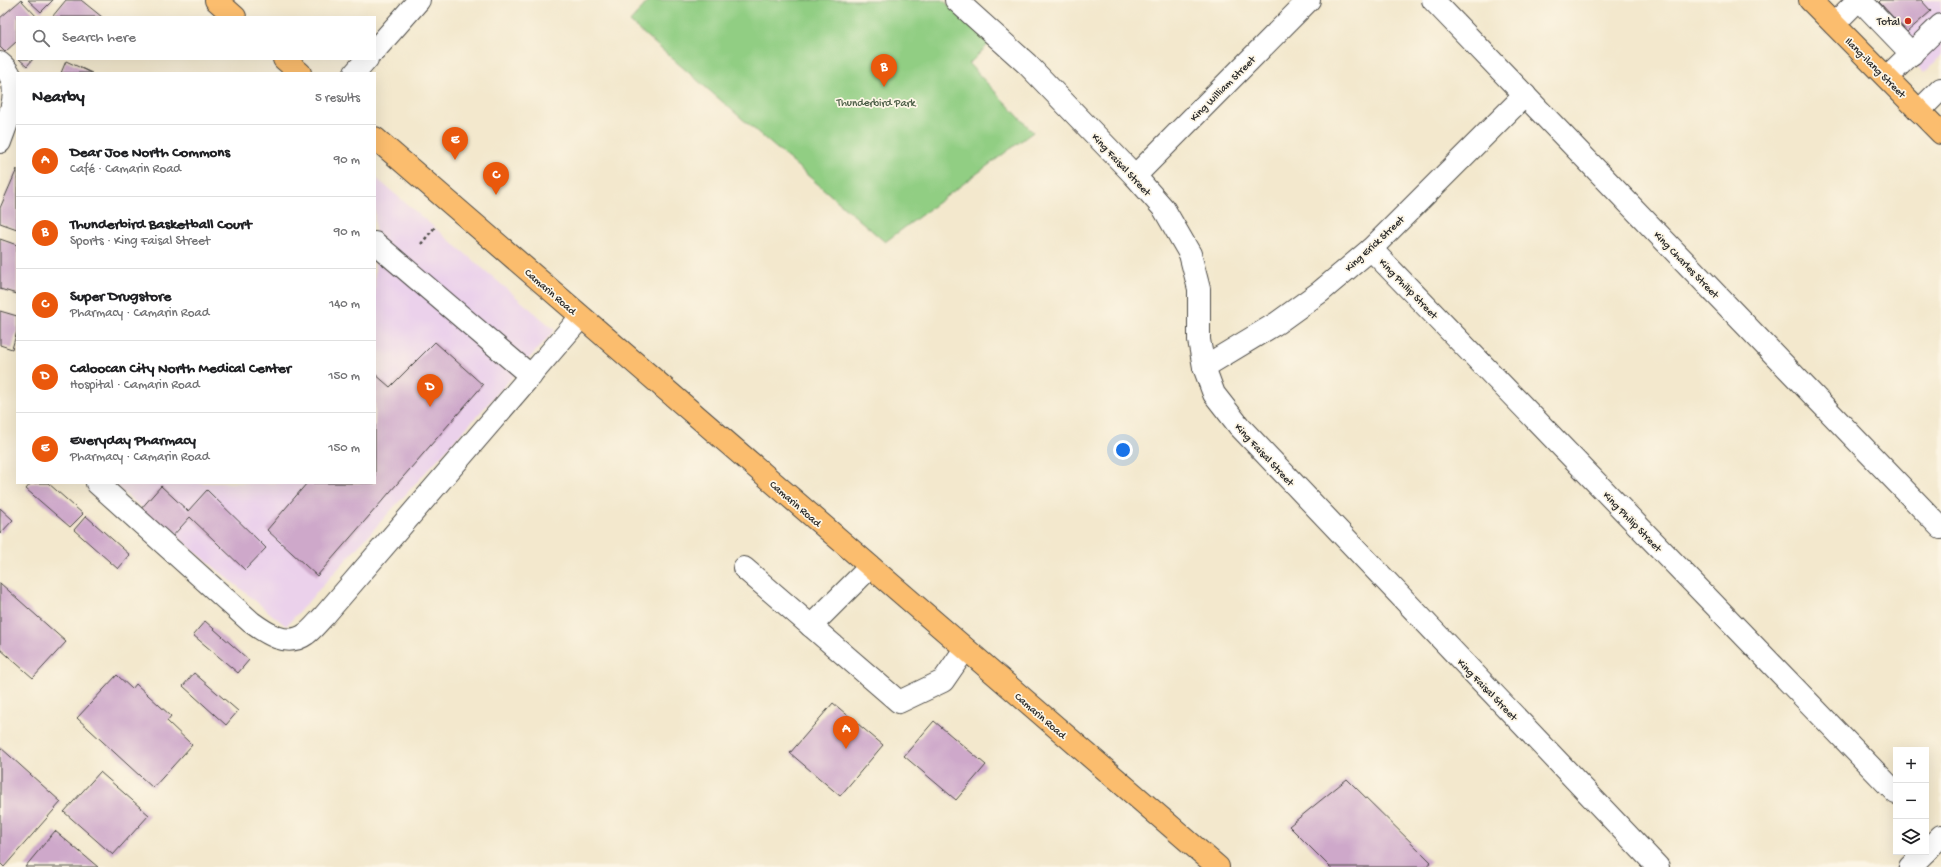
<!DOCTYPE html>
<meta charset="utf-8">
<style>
body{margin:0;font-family:"Gochi Hand",sans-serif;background:#f6f6f6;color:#202124}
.controls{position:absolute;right:12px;bottom:12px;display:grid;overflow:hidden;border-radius:0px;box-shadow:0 4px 16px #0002}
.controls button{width:36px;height:36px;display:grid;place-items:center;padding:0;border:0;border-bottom:1px solid #e0e0e0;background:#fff;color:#202124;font:20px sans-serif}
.you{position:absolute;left:1123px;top:450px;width:14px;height:14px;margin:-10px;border:3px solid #fff;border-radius:50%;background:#1a73e8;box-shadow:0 0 0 6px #1a73e833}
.badge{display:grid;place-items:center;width:26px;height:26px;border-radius:50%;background:#ea580c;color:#fff;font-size:13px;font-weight:700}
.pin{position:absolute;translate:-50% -33px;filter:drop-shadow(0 1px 2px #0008)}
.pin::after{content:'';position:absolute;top:21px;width:14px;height:12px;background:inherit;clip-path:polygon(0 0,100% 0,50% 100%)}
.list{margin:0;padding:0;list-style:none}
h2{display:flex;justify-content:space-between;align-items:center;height:52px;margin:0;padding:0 16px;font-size:17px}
h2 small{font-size:13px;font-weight:400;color:#757577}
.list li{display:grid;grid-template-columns:26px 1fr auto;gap:12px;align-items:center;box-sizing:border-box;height:72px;padding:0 16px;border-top:1px solid #e0e0e0}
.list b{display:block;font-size:15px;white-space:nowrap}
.list p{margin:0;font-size:13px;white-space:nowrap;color:#757577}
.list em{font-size:13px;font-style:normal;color:#757577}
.icon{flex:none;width:22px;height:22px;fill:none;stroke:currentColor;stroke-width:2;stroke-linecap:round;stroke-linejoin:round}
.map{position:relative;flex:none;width:1941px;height:867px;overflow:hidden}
.search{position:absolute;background:#fff;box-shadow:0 4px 16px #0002;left:16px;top:16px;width:360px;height:44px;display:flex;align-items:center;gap:10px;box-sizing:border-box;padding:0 14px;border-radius:0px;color:#757577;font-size:15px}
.panel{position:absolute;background:#fff;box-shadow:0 4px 16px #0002;left:16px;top:72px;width:360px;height:412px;border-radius:0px}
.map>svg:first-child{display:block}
.built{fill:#ebd1eb}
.green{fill:#91ce83;stroke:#5e7c57}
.building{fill:#cea8ca}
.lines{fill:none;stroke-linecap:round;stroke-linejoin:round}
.minor-casing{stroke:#494743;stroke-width:24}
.major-casing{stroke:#494743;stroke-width:24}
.path{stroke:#494743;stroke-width:2.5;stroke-dasharray:3 3;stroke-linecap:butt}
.minor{stroke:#fff;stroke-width:22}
.major{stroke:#fbbd6e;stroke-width:22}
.poi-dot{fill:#c8321e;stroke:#fcf5e5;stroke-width:1.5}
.labels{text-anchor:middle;stroke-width:3.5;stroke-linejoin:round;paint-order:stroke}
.poi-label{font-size:11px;fill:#2b2b2b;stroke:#fcf5e5;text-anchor:end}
.street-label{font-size:11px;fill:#2b2b2b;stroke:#fcf5e5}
.park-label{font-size:11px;fill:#4a5c45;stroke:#fcf5e5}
</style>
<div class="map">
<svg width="1941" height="867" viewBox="0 0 1941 867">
<rect width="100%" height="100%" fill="#fcf5e5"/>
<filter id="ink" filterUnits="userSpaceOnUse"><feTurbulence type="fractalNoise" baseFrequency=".025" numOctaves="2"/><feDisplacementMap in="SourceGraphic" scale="8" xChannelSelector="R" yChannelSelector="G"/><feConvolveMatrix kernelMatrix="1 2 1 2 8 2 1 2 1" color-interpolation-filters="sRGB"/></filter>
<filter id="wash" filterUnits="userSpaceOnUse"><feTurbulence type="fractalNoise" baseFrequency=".012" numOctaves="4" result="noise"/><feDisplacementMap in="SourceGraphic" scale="16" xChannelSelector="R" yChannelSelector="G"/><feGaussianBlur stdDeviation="0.9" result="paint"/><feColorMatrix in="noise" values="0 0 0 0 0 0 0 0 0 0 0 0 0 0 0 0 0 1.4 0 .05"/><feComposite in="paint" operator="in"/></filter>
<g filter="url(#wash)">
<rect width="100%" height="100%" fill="#f3e8cd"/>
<!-- built -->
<g class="built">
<polygon points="1852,0 1941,0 1941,56 1924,73"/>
<polygon points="375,177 555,330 286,626 112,483 375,483"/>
</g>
<!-- green -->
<polygon class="green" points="649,0 943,0 990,43 969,64 1033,132 885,242 630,22"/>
<g id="blocks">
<!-- building -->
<g class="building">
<polygon points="21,0 37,17 17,17 17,41 5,52 0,47 0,18"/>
<polygon points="28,0 53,0 41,12"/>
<polygon points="66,0 81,0 102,17 52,17"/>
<polygon points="1881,0 1921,0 1931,11 1907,32 1879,2"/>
<polygon points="19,59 33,59 27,66"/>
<polygon points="66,61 92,73 61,73"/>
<polygon points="17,169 17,229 0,223 0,208"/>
<polygon points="0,239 17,245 17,294 0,289"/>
<polygon points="0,311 17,316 17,331 12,349 0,345"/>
<polygon points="435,342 483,385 317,576 267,530 307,483 375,483 375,374 390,387"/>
<polygon points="31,483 48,483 83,514 70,527 26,489"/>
<polygon points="161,486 188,511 207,490 266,548 245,570 190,517 170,539 139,511"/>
<polygon points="0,508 13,520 0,534"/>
<polygon points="86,516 130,555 118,569 74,530"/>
<polygon points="0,583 66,642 33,678 0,649"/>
<polygon points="205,621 249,660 238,673 193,635"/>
<polygon points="194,673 238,711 226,725 183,686"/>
<polygon points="117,675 132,689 136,684 171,716 167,721 192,745 153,788 77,718"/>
<polygon points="833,703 883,745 840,796 790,753"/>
<polygon points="934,721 986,765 956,800 904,756"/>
<polygon points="0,747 61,802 4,867 0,863"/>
<polygon points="100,772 149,815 113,855 64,812"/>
<polygon points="1347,779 1431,862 1425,867 1330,867 1289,826"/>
<polygon points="55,831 98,867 25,867"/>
</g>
</g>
</g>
<g filter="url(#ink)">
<use href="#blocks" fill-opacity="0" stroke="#494743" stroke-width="1"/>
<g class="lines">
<defs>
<g id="minor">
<polyline points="956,0 1027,64 1135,176 1164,209 1190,254 1199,289 1199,340 1204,367 1214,394 1239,426 1658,867"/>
<polyline points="1433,0 1941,528"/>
<polyline points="1860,0 1912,54"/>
<polyline points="1834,24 1858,0"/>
<polyline points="375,50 419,0"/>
<path d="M0 63C26 84 9 116 0 142"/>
<polyline points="355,73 367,59"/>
<polyline points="1887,77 1941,25"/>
<polyline points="1919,111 1941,89"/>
<polyline points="1135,176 1309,0"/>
<polyline points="375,243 531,376"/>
<polyline points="1371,249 1896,793"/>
<polyline points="1204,367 1277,323 1320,292 1371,249 1525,95"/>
<path d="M97 483 251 622C266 633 287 648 306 634 312 630 318 622 324 616L581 317"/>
<polyline points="744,568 899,702 943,681 965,649"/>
<polyline points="811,626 870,567"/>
<polyline points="1926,851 1941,836"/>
<polyline points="1910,867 1925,852"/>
</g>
<g id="major">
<polyline points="216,0 235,17"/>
<polyline points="1810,0 1941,133"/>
<polyline points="284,59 300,73"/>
<polyline points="375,138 1218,867"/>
</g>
</defs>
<!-- minor casing -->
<use href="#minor" class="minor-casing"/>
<!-- major casing -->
<use href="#major" class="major-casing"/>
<!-- path -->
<polyline class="path" points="421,244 435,227"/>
<!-- minor -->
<use href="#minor" class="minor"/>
<!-- major -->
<use href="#major" class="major"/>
</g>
</g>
<!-- markers -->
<circle class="poi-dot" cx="1908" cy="21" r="4"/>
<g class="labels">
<!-- poi labels -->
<g class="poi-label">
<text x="1900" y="25">Total</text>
</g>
<!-- street labels -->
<g class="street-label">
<text transform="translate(1876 67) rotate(45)" y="4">Ilang-ilang Street</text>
<text transform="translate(1222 88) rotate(-45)" y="4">King William Street</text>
<text transform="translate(1122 164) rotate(47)" y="4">King Faisal Street</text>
<text transform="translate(1374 243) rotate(-43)" y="4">King Erick Street</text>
<text transform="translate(1687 264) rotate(46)" y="4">King Charles Street</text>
<text transform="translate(1409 288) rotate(46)" y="4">King Philip Street</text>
<text transform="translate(551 291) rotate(41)" y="4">Camarin Road</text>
<text transform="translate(1265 454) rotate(47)" y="4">King Faisal Street</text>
<text transform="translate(796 503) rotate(41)" y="4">Camarin Road</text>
<text transform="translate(1633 521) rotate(46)" y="4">King Philip Street</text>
<text transform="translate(1488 689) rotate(46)" y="4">King Faisal Street</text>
<text transform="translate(1041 715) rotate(41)" y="4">Camarin Road</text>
</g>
<!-- park labels -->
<g class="park-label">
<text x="876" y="106">Thunderbird Park</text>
</g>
</g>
</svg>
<div class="controls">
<button>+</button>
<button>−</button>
<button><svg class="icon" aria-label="layers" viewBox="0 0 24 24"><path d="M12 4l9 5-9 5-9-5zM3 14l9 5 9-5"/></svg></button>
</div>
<div class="you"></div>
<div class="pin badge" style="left:846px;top:749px">A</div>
<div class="pin badge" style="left:884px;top:87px">B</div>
<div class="pin badge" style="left:496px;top:195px">C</div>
<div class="pin badge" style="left:430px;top:407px">D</div>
<div class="pin badge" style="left:455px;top:160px">E</div>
<div class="search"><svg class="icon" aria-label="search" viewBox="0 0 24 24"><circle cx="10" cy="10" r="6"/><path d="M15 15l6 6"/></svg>Search here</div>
<section class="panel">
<h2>Nearby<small>5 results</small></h2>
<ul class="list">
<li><span class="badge">A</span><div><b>Dear Joe North Commons</b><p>Café · Camarin Road</p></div><em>90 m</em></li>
<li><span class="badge">B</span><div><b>Thunderbird Basketball Court</b><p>Sports · King Faisal Street</p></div><em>90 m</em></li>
<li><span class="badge">C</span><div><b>Super Drugstore</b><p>Pharmacy · Camarin Road</p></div><em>140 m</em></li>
<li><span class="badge">D</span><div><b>Caloocan City North Medical Center</b><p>Hospital · Camarin Road</p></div><em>150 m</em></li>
<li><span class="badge">E</span><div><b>Everyday Pharmacy</b><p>Pharmacy · Camarin Road</p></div><em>150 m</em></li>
</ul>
</section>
</div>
